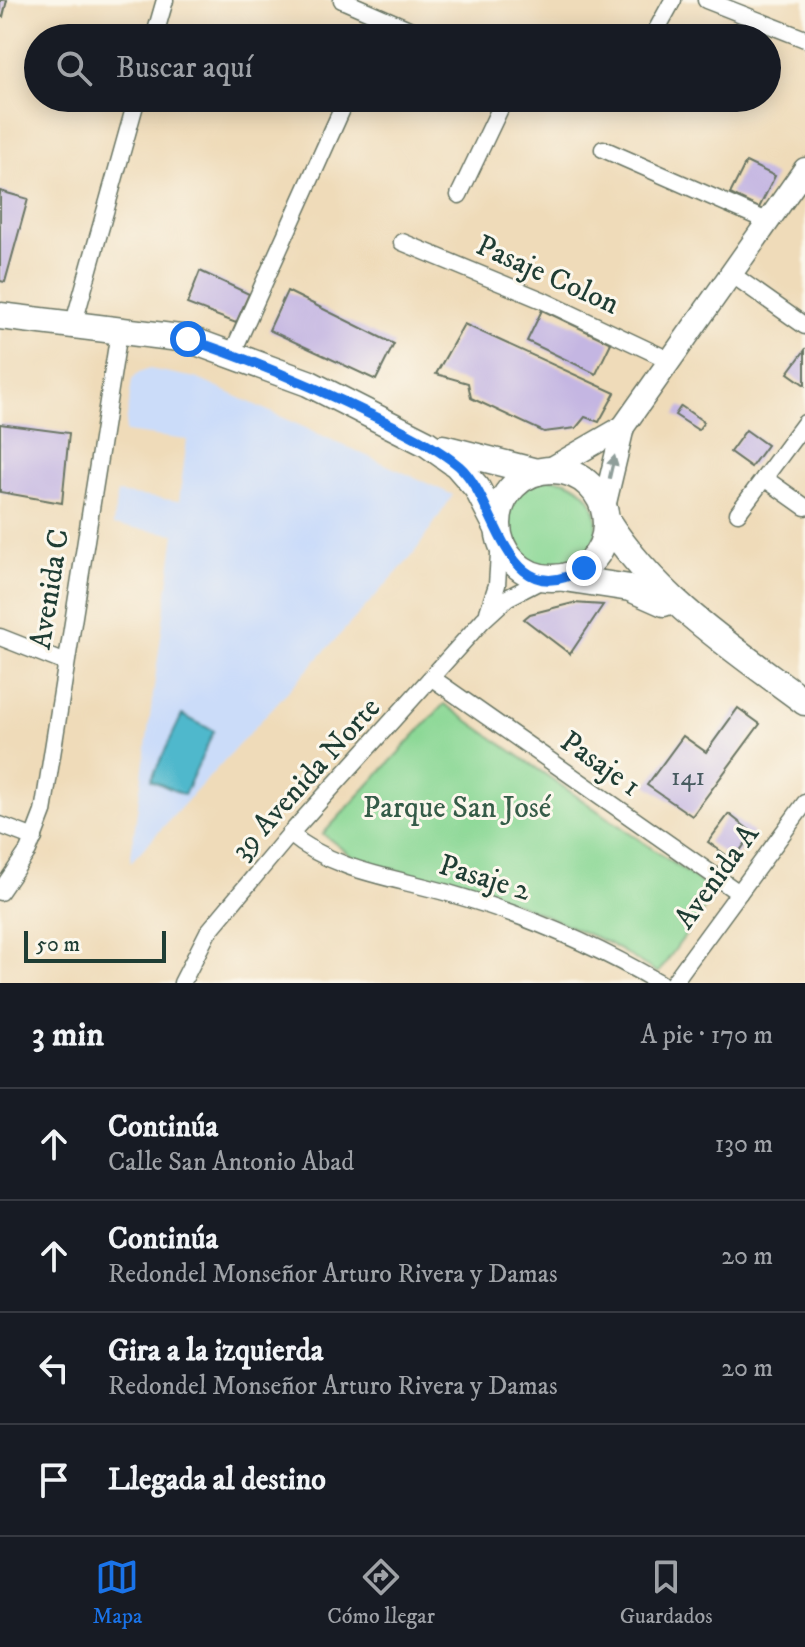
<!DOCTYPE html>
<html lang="es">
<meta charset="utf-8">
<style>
body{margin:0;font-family:"IM FELL DW Pica",serif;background:#242831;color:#f1f3f6}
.scale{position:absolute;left:24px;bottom:20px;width:142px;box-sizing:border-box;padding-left:8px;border:4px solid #1f3d34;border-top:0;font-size:22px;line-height:28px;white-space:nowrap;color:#1f3d34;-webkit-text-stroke:6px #fbf7ec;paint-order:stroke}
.stop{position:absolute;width:24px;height:24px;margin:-18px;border:6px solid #1a73e8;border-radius:50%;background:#fff}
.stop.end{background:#1a73e8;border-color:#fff;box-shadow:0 2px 8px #0008}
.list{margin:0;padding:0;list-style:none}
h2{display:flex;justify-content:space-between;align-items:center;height:104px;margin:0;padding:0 32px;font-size:34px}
h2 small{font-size:26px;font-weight:400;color:#9ea1a6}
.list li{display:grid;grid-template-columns:52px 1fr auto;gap:24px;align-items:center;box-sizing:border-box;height:112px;padding:0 32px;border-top:2px solid #363941}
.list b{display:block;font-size:30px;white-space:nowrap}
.list p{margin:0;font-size:26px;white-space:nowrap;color:#9ea1a6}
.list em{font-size:26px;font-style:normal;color:#9ea1a6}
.icon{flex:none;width:44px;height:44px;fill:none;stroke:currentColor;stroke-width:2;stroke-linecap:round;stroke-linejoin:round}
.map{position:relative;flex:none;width:805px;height:983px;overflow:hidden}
.search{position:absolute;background:#171b24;box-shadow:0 4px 20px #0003;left:24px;right:24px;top:24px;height:88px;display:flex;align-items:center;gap:20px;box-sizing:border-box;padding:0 28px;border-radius:44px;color:#9ea1a6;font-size:30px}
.sheet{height:552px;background:#171b24}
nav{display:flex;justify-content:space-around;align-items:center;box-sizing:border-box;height:112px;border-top:2px solid #363941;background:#171b24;font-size:22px;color:#9ea1a6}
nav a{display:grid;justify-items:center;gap:4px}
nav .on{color:#1a73e8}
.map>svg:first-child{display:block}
.built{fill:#cbdcf9}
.green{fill:#8cd896;stroke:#568a65;stroke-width:2}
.water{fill:#4fb8cc;stroke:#377a80;stroke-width:2}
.building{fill:#c4b6e2}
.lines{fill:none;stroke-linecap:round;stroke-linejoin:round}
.street-casing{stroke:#687463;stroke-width:19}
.secondary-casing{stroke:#687463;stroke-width:25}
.primary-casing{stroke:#687463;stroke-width:29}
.street{stroke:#fff;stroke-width:16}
.secondary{stroke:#fff;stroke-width:22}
.primary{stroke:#fff;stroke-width:26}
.oneway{fill:#8f9e9a}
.route{stroke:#1a73e8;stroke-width:10}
.labels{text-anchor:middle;stroke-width:6;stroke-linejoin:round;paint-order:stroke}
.number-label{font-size:26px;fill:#485b60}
.street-label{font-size:30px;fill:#1f3d34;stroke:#fbf7ec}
.park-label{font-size:30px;fill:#355c48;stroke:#fbf7ec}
</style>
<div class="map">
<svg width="805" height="983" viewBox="0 0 805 983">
<rect width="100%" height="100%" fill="#fbf7ec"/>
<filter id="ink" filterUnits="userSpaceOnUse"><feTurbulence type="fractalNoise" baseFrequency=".0125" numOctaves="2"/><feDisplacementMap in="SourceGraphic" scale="16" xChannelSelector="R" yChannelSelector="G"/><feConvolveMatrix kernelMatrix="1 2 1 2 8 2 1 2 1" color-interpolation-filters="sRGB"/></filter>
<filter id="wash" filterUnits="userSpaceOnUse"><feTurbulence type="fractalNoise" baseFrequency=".006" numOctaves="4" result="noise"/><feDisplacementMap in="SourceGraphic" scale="32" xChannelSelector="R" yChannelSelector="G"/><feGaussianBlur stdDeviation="1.8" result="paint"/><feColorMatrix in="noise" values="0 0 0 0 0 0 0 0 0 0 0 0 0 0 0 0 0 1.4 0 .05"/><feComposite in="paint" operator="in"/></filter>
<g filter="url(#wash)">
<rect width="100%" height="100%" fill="#efdbb9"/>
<!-- built -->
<polygon class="built" points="149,369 196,378 453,495 413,555 130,863 175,534 113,525 117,493 179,501 187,440 125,432 132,380 139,372"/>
<!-- green -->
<g class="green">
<circle cx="552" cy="524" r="45"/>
<polygon points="444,704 716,893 658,973 608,943 519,904 355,859 323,834"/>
</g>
<!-- water -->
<polygon class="water" points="182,715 214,731 184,795 151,780"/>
<g id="blocks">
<!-- building -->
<g class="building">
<polygon points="0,0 7,0 3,17 0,16"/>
<polygon points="746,162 775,176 759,208 730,194"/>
<polygon points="0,191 28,199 5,282 0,281"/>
<polygon points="200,271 249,294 236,323 187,304"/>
<polygon points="287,291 394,344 376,380 269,330"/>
<polygon points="542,310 611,343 596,374 527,341"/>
<polygon points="464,324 615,393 599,422 585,417 576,428 544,432 471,398 468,383 436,374"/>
<polygon points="805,350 805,385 788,373"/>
<polygon points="681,406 704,422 698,430 675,415"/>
<polygon points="0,424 69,433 62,503 0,492"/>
<polygon points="746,430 767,445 751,467 730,452"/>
<polygon points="573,603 603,605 570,654 524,619 530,614"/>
<polygon points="738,708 760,724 692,816 647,785 683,736 706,752"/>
<polygon points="729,814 753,833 733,860 708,842"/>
</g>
</g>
</g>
<g filter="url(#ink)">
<use href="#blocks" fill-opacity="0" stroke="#687463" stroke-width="2"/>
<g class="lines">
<defs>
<g id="street">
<polyline points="342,0 425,36"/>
<polyline points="706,0 805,39"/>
<polyline points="154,38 165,0"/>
<polyline points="374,38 383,19"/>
<polyline points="652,38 673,0"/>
<polyline points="603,149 767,221"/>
<polyline points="459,195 505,98"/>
<polyline points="402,242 542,300 669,360"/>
<polyline points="730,273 805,326"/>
<polyline points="73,326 137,98"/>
<polyline points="232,354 347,98"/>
<polyline points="764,478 805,507"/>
<polyline points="738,513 805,423"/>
<polyline points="488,612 497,585 500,539"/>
<polyline points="0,637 66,663"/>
<polyline points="432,678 739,893"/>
<polyline points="0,825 34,838"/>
<path d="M290 834C336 872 393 877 448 893 524 914 593 944 660 983"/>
<polyline points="0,892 28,851 43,812 119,332"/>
<polyline points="182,983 208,932 290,834 483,620 507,598 546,578"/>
<polyline points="673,983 805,803"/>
</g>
<g id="secondary">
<polyline points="550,469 623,427"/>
<polyline points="604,507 623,427 805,169"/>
</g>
<g id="primary">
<polyline points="0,316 188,339 308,383 426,443 457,465 477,488 497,527"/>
<polyline points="443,448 537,472"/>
<circle cx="552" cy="524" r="54"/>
<path d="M607 521C657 599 731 647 805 702"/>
<polyline points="564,578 630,588 664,603"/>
</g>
</defs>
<!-- street casing -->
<use href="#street" class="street-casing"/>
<!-- secondary casing -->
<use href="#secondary" class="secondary-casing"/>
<!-- primary casing -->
<use href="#primary" class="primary-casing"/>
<!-- street -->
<use href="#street" class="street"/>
<!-- secondary -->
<use href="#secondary" class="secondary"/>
<!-- primary -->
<use href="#primary" class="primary"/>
</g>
<!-- one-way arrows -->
<defs><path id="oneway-solid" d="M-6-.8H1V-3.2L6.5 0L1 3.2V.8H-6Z" transform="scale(2)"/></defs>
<use class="oneway" href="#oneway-solid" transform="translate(612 467) rotate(-77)"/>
</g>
<g class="lines" filter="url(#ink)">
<!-- route -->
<path class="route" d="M188 339C255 361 317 388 380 419 407 433 435 446 459 466 499 501 504 617 584 568"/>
</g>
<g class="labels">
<!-- number labels -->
<g class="number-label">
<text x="688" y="785">141</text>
</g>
<!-- street labels -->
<g class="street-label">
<text transform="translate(548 274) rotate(24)" y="10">Pasaje Colon</text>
<text transform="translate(49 589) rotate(-81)" y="10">Avenida C</text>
<text transform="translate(601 763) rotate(35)" y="10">Pasaje 1</text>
<text transform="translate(305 778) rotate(-48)" y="10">39 Avenida Norte</text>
<text transform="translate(716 876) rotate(-54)" y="10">Avenida A</text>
<text transform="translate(485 877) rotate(17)" y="10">Pasaje 2</text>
</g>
<!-- park labels -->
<g class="park-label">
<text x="457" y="817">Parque San José</text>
</g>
</g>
</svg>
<div class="scale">50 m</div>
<div class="stop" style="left:188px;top:339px"></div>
<div class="stop end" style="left:584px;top:568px"></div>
<div class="search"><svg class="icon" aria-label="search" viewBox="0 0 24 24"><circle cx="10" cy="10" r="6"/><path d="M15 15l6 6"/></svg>Buscar aquí</div>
</div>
<section class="sheet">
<h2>3 min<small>A pie · 170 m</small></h2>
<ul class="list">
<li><svg class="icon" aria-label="ahead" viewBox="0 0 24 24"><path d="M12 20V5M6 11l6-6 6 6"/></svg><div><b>Continúa</b><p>Calle San Antonio Abad</p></div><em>130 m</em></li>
<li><svg class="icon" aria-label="ahead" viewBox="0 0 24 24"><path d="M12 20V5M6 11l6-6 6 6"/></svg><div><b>Continúa</b><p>Redondel Monseñor Arturo Rivera y Damas</p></div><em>20 m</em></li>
<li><svg class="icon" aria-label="left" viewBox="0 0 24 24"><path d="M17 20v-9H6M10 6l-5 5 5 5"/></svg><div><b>Gira a la izquierda</b><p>Redondel Monseñor Arturo Rivera y Damas</p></div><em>20 m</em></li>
<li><svg class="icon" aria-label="arrive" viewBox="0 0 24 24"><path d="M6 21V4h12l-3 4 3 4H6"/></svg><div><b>Llegada al destino</b></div></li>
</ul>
</section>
<nav>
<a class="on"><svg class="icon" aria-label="map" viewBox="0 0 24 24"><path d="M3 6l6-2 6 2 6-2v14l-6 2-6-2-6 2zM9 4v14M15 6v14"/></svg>Mapa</a>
<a><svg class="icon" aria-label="directions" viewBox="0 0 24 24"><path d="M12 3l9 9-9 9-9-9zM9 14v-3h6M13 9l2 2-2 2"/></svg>Cómo llegar</a>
<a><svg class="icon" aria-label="saved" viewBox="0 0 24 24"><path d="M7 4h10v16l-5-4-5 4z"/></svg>Guardados</a>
</nav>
